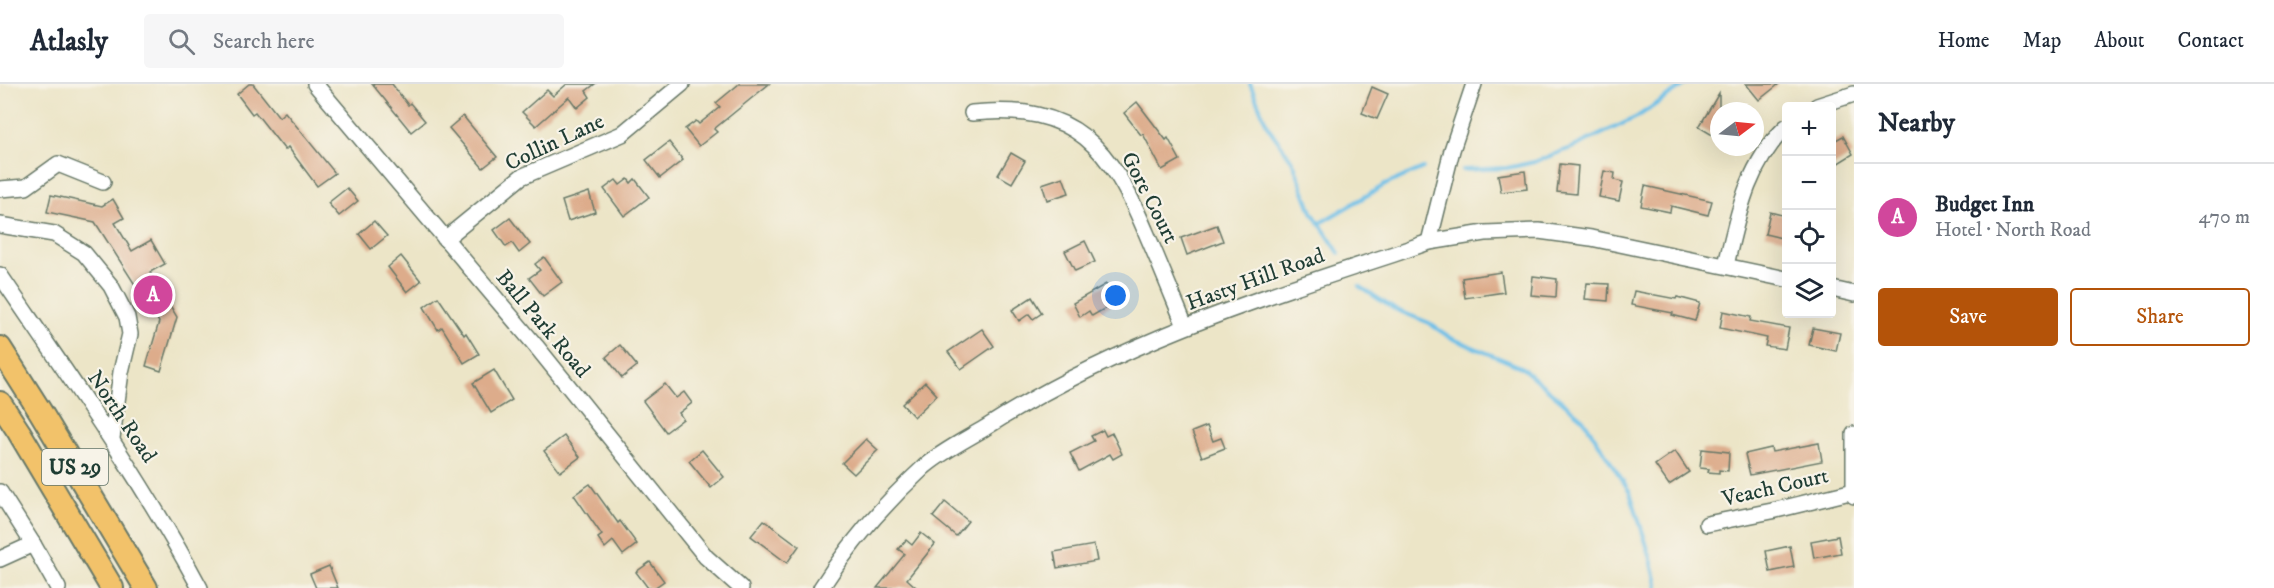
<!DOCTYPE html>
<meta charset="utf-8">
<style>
body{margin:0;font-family:"IM FELL DW Pica",serif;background:#f6f6f7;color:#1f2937}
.controls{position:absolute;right:18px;top:18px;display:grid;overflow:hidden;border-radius:6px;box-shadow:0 6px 24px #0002}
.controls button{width:54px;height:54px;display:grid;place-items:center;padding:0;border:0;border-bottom:2px solid #e0e1e3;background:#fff;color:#1f2937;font:30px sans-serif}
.compass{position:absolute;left:1710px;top:18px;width:54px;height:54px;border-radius:50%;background:#fff;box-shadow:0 6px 24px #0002;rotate:74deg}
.you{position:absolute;left:1116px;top:212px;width:21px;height:21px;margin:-15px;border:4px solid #fff;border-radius:50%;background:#1a73e8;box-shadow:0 0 0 9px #1a73e833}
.badge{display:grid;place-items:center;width:39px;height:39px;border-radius:50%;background:#b45309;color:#fff;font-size:20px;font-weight:700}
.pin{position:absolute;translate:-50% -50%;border:3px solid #fff;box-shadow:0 2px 6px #0006}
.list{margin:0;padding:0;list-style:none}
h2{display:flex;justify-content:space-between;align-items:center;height:78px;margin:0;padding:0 24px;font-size:26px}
h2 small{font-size:20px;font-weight:400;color:#747a83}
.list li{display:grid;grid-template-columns:39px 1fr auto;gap:18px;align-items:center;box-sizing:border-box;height:108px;padding:0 24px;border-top:2px solid #e0e1e3}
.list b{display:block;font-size:22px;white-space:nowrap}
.list p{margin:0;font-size:20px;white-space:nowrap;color:#747a83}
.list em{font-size:20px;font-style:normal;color:#747a83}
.actions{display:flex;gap:12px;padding:18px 24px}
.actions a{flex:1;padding:14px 0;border:2px solid #b45309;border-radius:6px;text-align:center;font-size:21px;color:#b45309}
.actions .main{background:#b45309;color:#fff}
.icon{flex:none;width:33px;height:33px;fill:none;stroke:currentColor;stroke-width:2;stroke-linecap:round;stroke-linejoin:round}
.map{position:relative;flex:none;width:1854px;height:504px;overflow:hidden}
header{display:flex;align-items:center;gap:36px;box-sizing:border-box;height:84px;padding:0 30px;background:#fff;border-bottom:2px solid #e0e1e3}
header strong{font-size:28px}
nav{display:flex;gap:33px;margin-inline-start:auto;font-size:21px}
.search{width:420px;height:54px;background:#f6f6f7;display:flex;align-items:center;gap:15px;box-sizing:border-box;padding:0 21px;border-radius:6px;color:#747a83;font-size:22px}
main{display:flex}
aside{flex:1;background:#fff}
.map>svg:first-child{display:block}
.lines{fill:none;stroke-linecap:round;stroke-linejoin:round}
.stream{stroke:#6cbfe8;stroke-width:4}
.building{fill:#ddac8b}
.minor-casing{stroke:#677867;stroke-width:18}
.highway-casing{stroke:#677867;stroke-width:26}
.minor{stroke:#fff;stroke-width:15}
.highway{stroke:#f2c26a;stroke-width:22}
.labels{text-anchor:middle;stroke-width:4.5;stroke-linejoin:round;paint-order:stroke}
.shield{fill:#f7f3e8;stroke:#60746a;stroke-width:1.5}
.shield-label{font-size:21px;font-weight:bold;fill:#1f3d34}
.street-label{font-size:22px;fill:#1f3d34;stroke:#f7f3e8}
</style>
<header>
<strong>Atlasly</strong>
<div class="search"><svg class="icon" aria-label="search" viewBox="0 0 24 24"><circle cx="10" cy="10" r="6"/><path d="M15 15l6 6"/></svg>Search here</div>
<nav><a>Home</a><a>Map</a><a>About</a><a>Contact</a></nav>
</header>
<main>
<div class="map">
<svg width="1854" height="504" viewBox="0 0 1854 504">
<rect width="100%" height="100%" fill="#f7f3e8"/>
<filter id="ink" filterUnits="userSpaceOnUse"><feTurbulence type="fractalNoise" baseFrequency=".0167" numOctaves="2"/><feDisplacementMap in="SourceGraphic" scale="12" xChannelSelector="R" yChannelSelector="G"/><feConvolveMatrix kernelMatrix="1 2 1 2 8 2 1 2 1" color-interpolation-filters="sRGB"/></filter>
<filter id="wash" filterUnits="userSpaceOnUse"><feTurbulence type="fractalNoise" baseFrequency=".008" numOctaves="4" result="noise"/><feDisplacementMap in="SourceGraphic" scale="24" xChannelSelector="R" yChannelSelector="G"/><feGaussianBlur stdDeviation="1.35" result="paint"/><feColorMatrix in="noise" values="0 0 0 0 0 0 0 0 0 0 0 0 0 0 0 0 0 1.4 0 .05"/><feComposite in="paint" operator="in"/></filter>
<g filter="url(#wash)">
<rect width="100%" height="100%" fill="#ece5c7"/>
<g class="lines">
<!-- stream -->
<g class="stream">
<polyline points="1250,0 1268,43 1293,78 1312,128 1339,169"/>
<polyline points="1463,86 1507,84 1534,78 1574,63 1637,33 1686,0"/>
<polyline points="1320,139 1385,101 1423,84"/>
<polyline points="1359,202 1394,225 1427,238 1451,254 1521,283 1583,335 1630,408 1651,475 1658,504"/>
</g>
</g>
<g id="blocks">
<!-- building -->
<g class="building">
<polygon points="249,0 253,0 279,33 285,28 335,89 317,102 288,63 285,66 255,28 252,30 237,10"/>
<polygon points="372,0 392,0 408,21 410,19 425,37 411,48"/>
<polygon points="567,0 595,0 586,7 590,13 577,24 569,13 536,42 522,28 547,6 553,12"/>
<polygon points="739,0 769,0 714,45 717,48 699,62 685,45 696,37 699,40 720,23 716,19"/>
<polygon points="1746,0 1779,0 1759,16"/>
<polygon points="1372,3 1388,10 1377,35 1362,29"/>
<polygon points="1719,9 1719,55 1699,43"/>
<polygon points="1137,18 1166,56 1168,54 1180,76 1162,86 1143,50 1141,51 1124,29"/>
<polygon points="463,32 497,73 483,84 449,44"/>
<polygon points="1843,52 1853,70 1832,83 1832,58"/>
<polygon points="669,58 683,76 660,94 646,76"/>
<polygon points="1011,69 1025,77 1012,99 998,91"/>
<polygon points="1560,80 1578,82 1576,110 1557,108"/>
<polygon points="1525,87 1527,105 1501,108 1498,91"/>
<polygon points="1604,87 1615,89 1614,96 1623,98 1619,117 1599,113"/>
<polygon points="1063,93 1069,109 1047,116 1042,100"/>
<polygon points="628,95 631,99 635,95 649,113 624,132 604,105 616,96 620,101"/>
<polygon points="1645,102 1712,117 1708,131 1671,122 1670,128 1641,122"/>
<polygon points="347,104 358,117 339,132 328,119"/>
<polygon points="589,108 595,128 568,137 562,117"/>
<polygon points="51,111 102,122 113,115 124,134 115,139 132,167 151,156 165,180 150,188 177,233 161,287 146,282 159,238 95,138 47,128"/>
<polygon points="1770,128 1786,132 1786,155 1765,150"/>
<polygon points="510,134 530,160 519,169 512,159 506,163 494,146"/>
<polygon points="374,137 387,152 371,165 359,150"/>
<polygon points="1217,141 1223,157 1187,171 1181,154"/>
<polygon points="1085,157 1095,178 1075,187 1065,167"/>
<polygon points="401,172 421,197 407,208 388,183"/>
<polygon points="544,173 562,198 543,212 529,194 540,186 535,180"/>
<polygon points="1501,188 1504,208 1465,214 1462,194"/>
<polygon points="1533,192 1557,195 1556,213 1531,211"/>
<polygon points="1587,199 1609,200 1608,217 1585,215"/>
<polygon points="1106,200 1116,218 1092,232 1089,227 1080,233 1073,219"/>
<polygon points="1634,207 1676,215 1677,213 1700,219 1695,237 1672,231 1673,229 1631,221"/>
<polygon points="438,213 464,251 466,249 479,270 464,279 442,243 438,246 424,223"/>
<polygon points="1032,213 1042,229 1033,235 1029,230 1019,237 1012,226"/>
<polygon points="1723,227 1751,233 1750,237 1789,244 1785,265 1765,262 1767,254 1720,244"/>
<polygon points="1813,244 1840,249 1836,267 1809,261"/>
<polygon points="982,245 994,262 961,285 948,268"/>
<polygon points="620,261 637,282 622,294 606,273"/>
<polygon points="494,286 512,316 491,329 473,299"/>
<polygon points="925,298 937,311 914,333 902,320"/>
<polygon points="665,300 676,314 684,308 692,319 679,329 683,335 666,348 643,317"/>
<polygon points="1207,342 1213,357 1221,354 1225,364 1202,373 1192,348"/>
<polygon points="1103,346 1106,352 1112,349 1122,370 1113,375 1110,370 1079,387 1070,369 1094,357 1091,352"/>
<polygon points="564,352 580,373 560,388 544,367"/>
<polygon points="866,355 878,366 854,390 842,379"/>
<polygon points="1819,359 1822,377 1750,391 1745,370 1771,364 1772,368"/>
<polygon points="1702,365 1729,368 1728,387 1719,386 1719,389 1708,388 1709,385 1700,384"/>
<polygon points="702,366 724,393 711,404 689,377"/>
<polygon points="1675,367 1689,388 1669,401 1655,381"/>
<polygon points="590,400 618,439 620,437 637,460 623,471 613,457 605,464 598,454 602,451 574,411"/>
<polygon points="945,418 968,437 956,452 933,433"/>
<polygon points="764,436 799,462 787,479 751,452"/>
<polygon points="921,449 935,460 907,495 917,504 877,504 905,470 898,465 906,456 912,461"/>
<polygon points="1838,452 1841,469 1814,474 1811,457"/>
<polygon points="1094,461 1097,477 1057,484 1054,468"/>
<polygon points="1790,462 1794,483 1770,488 1766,467"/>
<polygon points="650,478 664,497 654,504 648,504 636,488"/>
<polygon points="329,482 338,504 316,504 310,490"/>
</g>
</g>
</g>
<g filter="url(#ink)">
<use href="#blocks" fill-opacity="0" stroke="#677867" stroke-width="1.5"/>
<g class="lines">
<defs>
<g id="minor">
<polyline points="315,0 536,262 706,473 741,504"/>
<polyline points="1817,22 1854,10"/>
<path d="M972 29C1076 18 1111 64 1148 153 1161 183 1173 213 1185 242"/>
<polyline points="0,105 26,103 58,80 103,98"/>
<polyline points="0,141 54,150 84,169 111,202 127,233 130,250 121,288 112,354"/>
<polyline points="445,155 521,93 622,50 682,0"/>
<polyline points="1429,158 1452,66 1474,0"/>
<path d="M1726 181C1738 130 1747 81 1786 43"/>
<path d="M0 191C70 294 141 394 200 504"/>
<polyline points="1832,205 1854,210"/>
<polyline points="1854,350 1854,412"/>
<polyline points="0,408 33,460 58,504"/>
<polyline points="1707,440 1772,427 1854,407"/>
<polyline points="0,475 33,460"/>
<path d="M821 504C849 460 885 419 924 383 941 368 965 356 985 344 1110 263 1253 216 1394 170L1429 158 1485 149 1539 147 1591 154 1786 195"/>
</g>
<g id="highway">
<polyline points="0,264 40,327 146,504"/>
<polyline points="0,319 19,348 112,504"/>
</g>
</defs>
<!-- minor casing -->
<use href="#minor" class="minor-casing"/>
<!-- highway casing -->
<use href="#highway" class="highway-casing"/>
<!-- minor -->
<use href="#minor" class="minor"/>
<!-- highway -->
<use href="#highway" class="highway"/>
</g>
</g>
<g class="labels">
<!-- shield labels -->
<rect class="shield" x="42" y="365" width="66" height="36" rx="4.5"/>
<g class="shield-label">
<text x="75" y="390">US 29</text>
</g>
<!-- street labels -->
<g class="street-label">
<text transform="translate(554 57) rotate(-25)" y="8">Collin Lane</text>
<text transform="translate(1151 113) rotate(63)" y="8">Gore Court</text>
<text transform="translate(1255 194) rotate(-20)" y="8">Hasty Hill Road</text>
<text transform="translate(544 239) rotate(50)" y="8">Ball Park Road</text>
<text transform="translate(123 332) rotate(56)" y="8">North Road</text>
<text transform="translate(1775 402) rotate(-13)" y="8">Veach Court</text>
</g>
</g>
</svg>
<div class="controls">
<button>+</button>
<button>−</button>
<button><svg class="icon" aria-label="locate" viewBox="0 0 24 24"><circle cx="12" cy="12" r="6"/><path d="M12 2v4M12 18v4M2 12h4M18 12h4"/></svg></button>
<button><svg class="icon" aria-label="layers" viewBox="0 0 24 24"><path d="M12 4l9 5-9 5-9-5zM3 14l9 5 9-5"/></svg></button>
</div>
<svg class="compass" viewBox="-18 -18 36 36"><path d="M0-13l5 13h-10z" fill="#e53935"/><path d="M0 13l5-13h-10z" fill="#747a83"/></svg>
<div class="you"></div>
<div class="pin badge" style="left:153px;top:211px;background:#d1479c">A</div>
</div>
<aside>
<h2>Nearby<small></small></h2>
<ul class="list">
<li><span class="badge" style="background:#d1479c">A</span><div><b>Budget Inn</b><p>Hotel · North Road</p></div><em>470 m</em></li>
</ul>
<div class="actions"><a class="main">Save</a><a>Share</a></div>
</aside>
</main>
